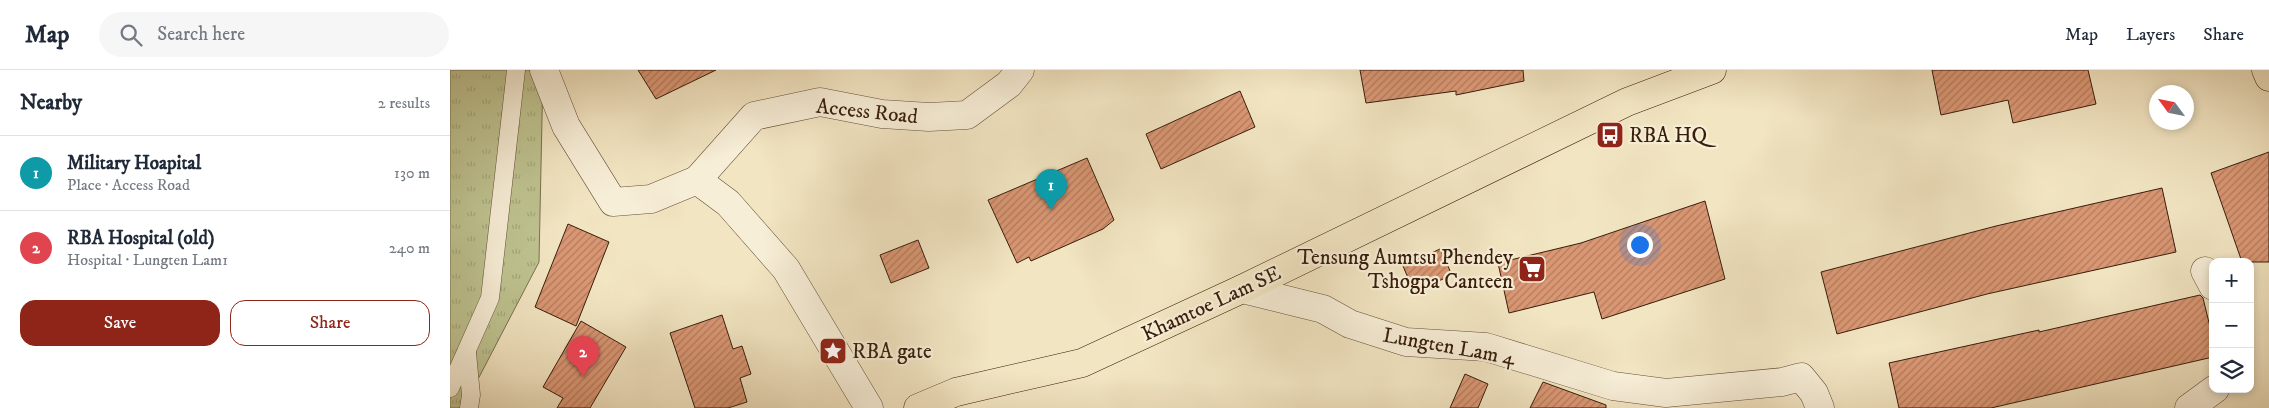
<!DOCTYPE html>
<meta charset="utf-8">
<style>
body{margin:0;font-family:"IM FELL DW Pica",serif;background:#f6f6f7;color:#1f2937}
.controls{position:absolute;right:15px;bottom:15px;display:grid;overflow:hidden;border-radius:10px;box-shadow:0 2px 8px #0003}
.controls button{width:45px;height:45px;display:grid;place-items:center;padding:0;border:0;border-bottom:1px solid #e0e1e3;background:#fff;color:#1f2937;font:25px sans-serif}
.compass{position:absolute;left:1699px;top:15px;width:45px;height:45px;border-radius:50%;background:#fff;box-shadow:0 2px 8px #0003;rotate:303deg}
.you{position:absolute;left:1189px;top:174px;width:18px;height:18px;margin:-12px;border:4px solid #fff;border-radius:50%;background:#1a73e8;box-shadow:0 0 0 8px #1a73e833}
.badge{display:grid;place-items:center;width:32px;height:32px;border-radius:50%;background:#8f2418;color:#fff;font-size:16px;font-weight:700}
.pin{position:absolute;translate:-50% -41px;filter:drop-shadow(0 1px 2px #0008)}
.pin::after{content:'';position:absolute;top:26px;width:18px;height:15px;background:inherit;clip-path:polygon(0 0,100% 0,50% 100%)}
.list{margin:0;padding:0;list-style:none}
h2{display:flex;justify-content:space-between;align-items:center;height:65px;margin:0;padding:0 20px;font-size:21px}
h2 small{font-size:16px;font-weight:400;color:#747a83}
.list li{display:grid;grid-template-columns:32px 1fr auto;gap:15px;align-items:center;box-sizing:border-box;height:75px;padding:0 20px;border-top:1px solid #e0e1e3}
.list b{display:block;font-size:19px;white-space:nowrap}
.list p{margin:0;font-size:16px;white-space:nowrap;color:#747a83}
.list em{font-size:16px;font-style:normal;color:#747a83}
.actions{display:flex;gap:10px;padding:15px 20px}
.actions a{flex:1;padding:11px 0;border:1px solid #8f2418;border-radius:15px;text-align:center;font-size:18px;color:#8f2418}
.actions .main{background:#8f2418;color:#fff}
.icon{flex:none;width:28px;height:28px;fill:none;stroke:currentColor;stroke-width:2;stroke-linecap:round;stroke-linejoin:round}
.map{position:relative;flex:none;width:1819px;height:338px;overflow:hidden}
header{display:flex;align-items:center;gap:30px;box-sizing:border-box;height:70px;padding:0 25px;background:#fff;border-bottom:1px solid #e0e1e3}
header strong{font-size:24px}
nav{display:flex;gap:28px;margin-inline-start:auto;font-size:18px}
.search{width:350px;height:45px;background:#f6f6f7;display:flex;align-items:center;gap:12px;box-sizing:border-box;padding:0 18px;border-radius:28px;color:#747a83;font-size:19px}
main{display:flex}
aside{flex:1;background:#fff}
.map>svg:first-child{display:block}
.grass{fill:url(#grass-tufts);stroke:#7b704e}
.building{fill:url(#building-hatch);stroke:#381d0b}
.lines{fill:none;stroke-linecap:round;stroke-linejoin:round}
.service-casing{stroke:#664f39;stroke-width:19}
.minor-casing{stroke:#664f39;stroke-width:29}
.primary-casing{stroke:#381d0b;stroke-width:29}
.service{stroke:#f7eed7;stroke-width:18}
.minor{stroke:#f7eed7;stroke-width:28}
.primary{stroke:#f2e5c2;stroke-width:28}
.labels{text-anchor:middle;stroke-width:4.5;stroke-linejoin:round;paint-order:stroke}
.street-label{font-size:21px;fill:#381d0b;stroke:#f7eed7}
.poi-label{font-size:21px;fill:#381d0b;stroke:#f7eed7;text-anchor:start}
</style>
<header>
<strong>Map</strong>
<div class="search"><svg class="icon" aria-label="search" viewBox="0 0 24 24"><circle cx="10" cy="10" r="6"/><path d="M15 15l6 6"/></svg>Search here</div>
<nav><a>Map</a><a>Layers</a><a>Share</a></nav>
</header>
<main>
<aside>
<h2>Nearby<small>2 results</small></h2>
<ul class="list">
<li><span class="badge" style="background:#0f9aa8">1</span><div><b>Military Hoapital</b><p>Place · Access Road</p></div><em>130 m</em></li>
<li><span class="badge" style="background:#e0444e">2</span><div><b>RBA Hospital (old)</b><p>Hospital · Lungten Lam1</p></div><em>240 m</em></li>
</ul>
<div class="actions"><a class="main">Save</a><a>Share</a></div>
</aside>
<div class="map">
<svg width="1819" height="338" viewBox="0 0 1819 338">
<defs>
<pattern id="grass-tufts" width="24" height="20" patternUnits="userSpaceOnUse" patternTransform="scale(1.25)"><rect width="24" height="20" fill="#bec390"/><path d="M3 7l-1-3M5 7V3M7 7l1-3M15 17l-1-3M17 17v-4M19 17l1-3" fill="none" stroke="#a4a77b"/></pattern>
<pattern id="building-hatch" width="6" height="6" patternUnits="userSpaceOnUse" patternTransform="scale(1.25)"><rect width="6" height="6" fill="#da9774"/><path d="M-1 1l2-2M0 6l6-6M5 7l2-2" fill="none" stroke="#b27b5d"/></pattern>
</defs>
<rect width="100%" height="100%" fill="#f2e5c2"/>
<filter id="stains"><feTurbulence type="fractalNoise" baseFrequency=".004" numOctaves="4"/><feColorMatrix values="0 0 0 0 .2 0 0 0 0 .09 0 0 0 0 .02 0 0 0 .5 -.17"/></filter>
<radialGradient id="worn" r=".72"><stop offset=".6" stop-color="#630" stop-opacity="0"/><stop offset="1" stop-color="#630" stop-opacity=".3"/></radialGradient>
<!-- grass -->
<polygon class="grass" points="0,0 93,0 89,192 13,338 0,338"/>
<!-- building -->
<g class="building">
<polygon points="188,0 266,0 206,29"/>
<polygon points="910,0 1073,0 1074,11 1006,25 1006,21 916,33"/>
<polygon points="1482,0 1638,0 1646,34 1563,53 1558,30 1491,45"/>
<polygon points="790,21 805,57 711,99 696,64"/>
<polygon points="1819,82 1819,192 1792,192 1761,103"/>
<polygon points="637,88 664,150 653,159 581,191 579,187 567,193 538,130"/>
<polygon points="1712,118 1726,182 1537,224 1387,264 1371,202 1546,156"/>
<polygon points="1255,131 1275,209 1152,249 1144,222 1059,243 1048,193 1131,173"/>
<polygon points="118,154 159,172 126,256 85,237"/>
<polygon points="468,170 479,198 441,213 430,185"/>
<polygon points="990,179 1002,205 964,222 953,196"/>
<polygon points="1750,225 1753,228 1763,269 1763,287 1541,338 1449,338 1439,293 1589,260 1589,262"/>
<polygon points="272,245 283,279 292,276 301,304 290,308 297,332 278,338 245,338 220,263"/>
<polygon points="131,251 176,277 140,338 107,338 113,328 93,317"/>
<polygon points="1015,304 1038,314 1028,338 1000,338"/>
<polygon points="1093,312 1156,335 1156,338 1080,338"/>
</g>
<g class="lines">
<defs>
<g id="service">
<polyline points="17,283 21,325 19,338"/>
<polyline points="0,318 40,228 66,0"/>
</g>
<g id="minor">
<polyline points="94,0 116,56 163,132 201,129 247,110 278,133 336,199 419,338"/>
<polyline points="247,110 304,46 370,32 432,44 479,47 517,45 559,14 570,0"/>
<polyline points="1755,201 1763,216"/>
<polyline points="792,219 873,239 900,254 956,272 1036,277 1163,316 1216,323 1332,312 1351,307 1364,323 1370,338"/>
<polyline points="1739,338 1765,319"/>
</g>
<g id="primary">
<polyline points="1816,0 1819,7"/>
<polyline points="468,338 506,322 632,293 792,219 1177,32 1262,0"/>
</g>
</defs>
<!-- service casing -->
<use href="#service" class="service-casing"/>
<!-- minor casing -->
<use href="#minor" class="minor-casing"/>
<!-- primary casing -->
<use href="#primary" class="primary-casing"/>
<!-- service -->
<use href="#service" class="service"/>
<!-- minor -->
<use href="#minor" class="minor"/>
<!-- primary -->
<use href="#primary" class="primary"/>
</g>
<!-- icons -->
<defs>
<symbol id="bus-square" viewBox="-11 -11 22 22"><rect x="-9" y="-9" width="18" height="18" rx="4" fill="#8f2418" stroke="#f7eed7"/><path d="M-5-6H5V4H4V6H2V4H-2V6H-4V4H-5ZM-3.5-4V0h7V-4ZM-3.5 1.2v1.5H-2V1.2ZM2 1.2v1.5H3.5V1.2Z" fill="#fff"/></symbol>
<symbol id="supermarket-square" viewBox="-11 -11 22 22"><rect x="-9" y="-9" width="18" height="18" rx="4" fill="#8f2418" stroke="#f7eed7"/><path d="M-6-5.5h2.5l.6 2H6L4.5 2H-2.5L-4.4-4H-6ZM-1.5 3.2a1.3 1.3 0 1 0 .1 0ZM3 3.2a1.3 1.3 0 1 0 .1 0Z" fill="#fff"/></symbol>
<symbol id="sight-square" viewBox="-11 -11 22 22"><rect x="-9" y="-9" width="18" height="18" rx="4" fill="#8f2418" stroke="#f7eed7"/><path d="M0-6L1.8-2.2L6-1.7L2.9 1.2L3.7 5.4L0 3.3L-3.7 5.4L-2.9 1.2L-6-1.7L-1.8-2.2Z" fill="#fff"/></symbol>
</defs>
<g fill-rule="evenodd">
<use href="#bus-square" x="1144" y="49" width="32" height="32"/>
<use href="#supermarket-square" x="1066" y="183" width="32" height="32"/>
<use href="#sight-square" x="367" y="265" width="32" height="32"/>
</g>
<g class="labels">
<!-- street labels -->
<g class="street-label">
<text transform="translate(417 41) rotate(6)" y="7">Access Road</text>
<text transform="translate(761 233) rotate(-25)" y="7">Khamtoe Lam SE</text>
<text transform="translate(999 276) rotate(10)" y="7">Lungten Lam 4</text>
</g>
<!-- poi labels -->
<g class="poi-label">
<text x="1179" y="72">RBA HQ</text>
<text x="1063" y="194" text-anchor="end">Tensung Aumtsu Phendey<tspan x="1063" dy="24">Tshogpa Canteen</tspan></text>
<text x="402" y="288">RBA gate</text>
</g>
</g>
<rect width="100%" height="100%" filter="url(#stains)"/>
<rect width="100%" height="100%" fill="url(#worn)"/>
</svg>
<div class="controls">
<button>+</button>
<button>−</button>
<button><svg class="icon" aria-label="layers" viewBox="0 0 24 24"><path d="M12 4l9 5-9 5-9-5zM3 14l9 5 9-5"/></svg></button>
</div>
<svg class="compass" viewBox="-18 -18 36 36"><path d="M0-13l5 13h-10z" fill="#e53935"/><path d="M0 13l5-13h-10z" fill="#747a83"/></svg>
<div class="you"></div>
<div class="pin badge" style="left:601px;top:140px;background:#0f9aa8">1</div>
<div class="pin badge" style="left:133px;top:307px;background:#e0444e">2</div>
</div>
</main>
